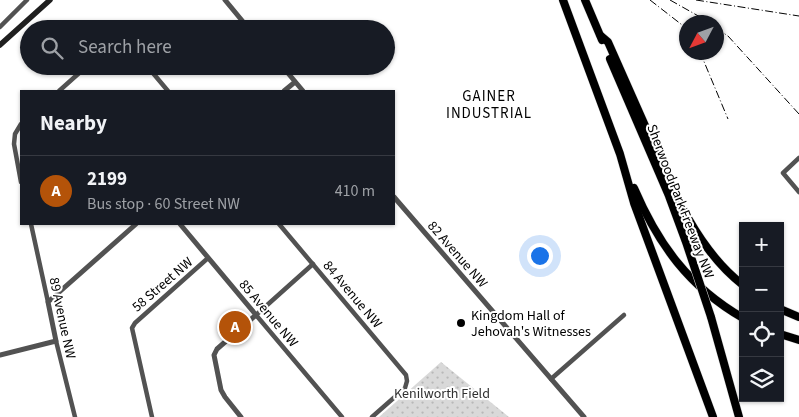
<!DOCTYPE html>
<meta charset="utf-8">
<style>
body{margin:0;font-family:"Source Sans 3",sans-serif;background:#20242c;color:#f1f3f6}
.controls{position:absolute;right:15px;bottom:15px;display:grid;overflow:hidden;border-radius:0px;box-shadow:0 1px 4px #0004}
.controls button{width:45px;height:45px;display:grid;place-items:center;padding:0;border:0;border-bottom:1px solid #363941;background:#171b24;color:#f1f3f6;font:25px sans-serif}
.compass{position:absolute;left:679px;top:15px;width:45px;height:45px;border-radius:50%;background:#171b24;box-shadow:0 1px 4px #0004;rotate:229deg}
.you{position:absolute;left:539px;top:255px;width:18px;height:18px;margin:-12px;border:4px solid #fff;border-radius:50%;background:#1a73e8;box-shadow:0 0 0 8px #1a73e833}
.badge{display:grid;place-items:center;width:32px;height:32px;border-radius:50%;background:#b45309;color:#fff;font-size:16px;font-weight:700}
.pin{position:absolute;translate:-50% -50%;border:2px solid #fff;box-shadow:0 1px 5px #0006}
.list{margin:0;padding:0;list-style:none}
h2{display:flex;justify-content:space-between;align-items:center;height:65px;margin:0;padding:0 20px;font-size:21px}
h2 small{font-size:16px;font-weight:400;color:#9ea1a6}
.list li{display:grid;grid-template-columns:32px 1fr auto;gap:15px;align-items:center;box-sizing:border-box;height:70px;padding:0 20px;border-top:1px solid #363941}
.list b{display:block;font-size:19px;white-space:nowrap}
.list p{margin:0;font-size:16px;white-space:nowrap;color:#9ea1a6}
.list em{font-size:16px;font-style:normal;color:#9ea1a6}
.icon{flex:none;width:28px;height:28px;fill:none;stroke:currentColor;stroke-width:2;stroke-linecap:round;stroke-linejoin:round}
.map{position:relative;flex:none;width:799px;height:417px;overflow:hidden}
.search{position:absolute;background:#171b24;box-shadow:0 1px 4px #0004;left:20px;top:20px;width:375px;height:55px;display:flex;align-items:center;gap:12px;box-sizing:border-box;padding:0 18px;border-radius:28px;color:#9ea1a6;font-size:19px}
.panel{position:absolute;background:#171b24;box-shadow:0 1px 4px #0004;left:20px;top:90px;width:375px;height:135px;border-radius:0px}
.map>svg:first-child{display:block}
.park{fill:url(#park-dots)}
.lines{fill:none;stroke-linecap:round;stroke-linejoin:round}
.motorway-casing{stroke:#dbdbdb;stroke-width:9}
.minor{stroke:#525252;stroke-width:4.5}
.tertiary{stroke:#525252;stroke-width:5}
.secondary{stroke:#1f1f1f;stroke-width:5.5}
.motorway{stroke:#000;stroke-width:8}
.rail{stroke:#000;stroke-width:1;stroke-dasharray:8 2.5 1 2.5;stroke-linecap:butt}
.motorway-bridge-casing{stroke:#dbdbdb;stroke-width:9;stroke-linecap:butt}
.motorway-bridge{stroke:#000;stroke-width:8}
.poi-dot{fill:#000;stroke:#fff;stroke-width:2}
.labels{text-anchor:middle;stroke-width:4;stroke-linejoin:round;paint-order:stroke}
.street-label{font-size:14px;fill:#000;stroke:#fff}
.poi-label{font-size:14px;fill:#000;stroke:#fff;text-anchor:start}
.park-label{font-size:14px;fill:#303030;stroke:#fff}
.neighbourhood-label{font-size:15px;letter-spacing:1px;fill:#000;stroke:#fff}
</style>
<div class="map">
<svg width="799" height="417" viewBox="0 0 799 417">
<defs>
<pattern id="park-dots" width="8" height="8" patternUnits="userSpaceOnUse" patternTransform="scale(1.25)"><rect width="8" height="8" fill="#d9d9d9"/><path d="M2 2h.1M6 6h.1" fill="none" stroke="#b8b8b8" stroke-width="1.8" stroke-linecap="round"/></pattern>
</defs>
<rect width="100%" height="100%" fill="#fff"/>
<!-- park -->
<polygon class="park" points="441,362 509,417 379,417"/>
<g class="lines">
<defs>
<g id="motorway">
<polyline points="563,0 620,154 634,203 713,417"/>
<polyline points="585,0 602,40"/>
<path d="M601 36 608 42C621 71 634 100 647 130 670 184 695 248 743 285"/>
<polyline points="610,59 669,196 686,242"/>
<path d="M634 188C658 244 689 287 743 318"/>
<polyline points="780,309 799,317"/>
<polyline points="711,317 739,417"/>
<polyline points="780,334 799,340"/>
</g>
</defs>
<!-- motorway casing -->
<use href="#motorway" class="motorway-casing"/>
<!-- minor -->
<g class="minor">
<polyline points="0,27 27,0"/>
<polyline points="147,66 168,91"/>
<polyline points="59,91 87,66"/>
<polyline points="21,124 15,134 14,144 21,182"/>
<polyline points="799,158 783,173 799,192"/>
<polyline points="31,224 48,302"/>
<polyline points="279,224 406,375 407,381 405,388 372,417"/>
<polyline points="313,264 256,315 342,417"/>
<polyline points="56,341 75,417"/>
<polyline points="551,379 624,315"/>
<polyline points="152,417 132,328 135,323 208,258"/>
</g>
<!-- tertiary -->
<g class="tertiary">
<polyline points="225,0 249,29"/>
<polyline points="282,66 303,91"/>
<polyline points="284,91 295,82"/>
<polyline points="394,197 584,417"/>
<polyline points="180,224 256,315 217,349 214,355 221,390 225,397 241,417"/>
<polyline points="0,355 56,341 48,302 136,224"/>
</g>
<!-- secondary -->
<polyline class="secondary" points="0,45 50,0"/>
<!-- motorway -->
<use href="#motorway" class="motorway"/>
<!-- rail -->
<g class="rail">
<polyline points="650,0 686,28"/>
<polyline points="670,0 709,22"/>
<polyline points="696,0 799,16"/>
<polyline points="716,28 728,36 799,114"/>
<polyline points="700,52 728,119"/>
</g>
<defs>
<polyline id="motorway-bridge" points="686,242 711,317"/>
</defs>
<!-- motorway-bridge casing -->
<use href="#motorway-bridge" class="motorway-bridge-casing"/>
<!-- motorway-bridge -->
<use href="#motorway-bridge" class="motorway-bridge"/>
</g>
<!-- markers -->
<circle class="poi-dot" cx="461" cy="323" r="5"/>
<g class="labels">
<!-- street labels -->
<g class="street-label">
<text transform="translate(681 201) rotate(69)" y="5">Sherwood Park Freeway NW</text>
<text transform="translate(458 254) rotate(49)" y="5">82 Avenue NW</text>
<text transform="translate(162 284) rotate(-41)" y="5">58 Street NW</text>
<text transform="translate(353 294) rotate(50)" y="5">84 Avenue NW</text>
<text transform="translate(269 313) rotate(50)" y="5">85 Avenue NW</text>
<text transform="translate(63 318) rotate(78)" y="5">89 Avenue NW</text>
</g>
<!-- poi labels -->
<g class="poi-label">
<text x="471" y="320">Kingdom Hall of<tspan x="471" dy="16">Jehovah's Witnesses</tspan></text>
</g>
<!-- park labels -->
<g class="park-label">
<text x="442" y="398">Kenilworth Field</text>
</g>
<!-- neighbourhood labels -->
<g class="neighbourhood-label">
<text x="489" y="101">GAINER<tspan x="489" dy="17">INDUSTRIAL</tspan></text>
</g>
</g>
</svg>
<div class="controls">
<button>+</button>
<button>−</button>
<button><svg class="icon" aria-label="locate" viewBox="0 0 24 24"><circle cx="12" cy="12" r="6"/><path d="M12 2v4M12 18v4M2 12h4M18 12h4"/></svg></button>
<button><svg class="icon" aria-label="layers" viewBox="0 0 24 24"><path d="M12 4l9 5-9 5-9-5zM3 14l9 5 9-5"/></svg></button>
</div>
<svg class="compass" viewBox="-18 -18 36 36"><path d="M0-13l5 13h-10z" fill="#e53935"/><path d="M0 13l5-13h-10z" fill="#9ea1a6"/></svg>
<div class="you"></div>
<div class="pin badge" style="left:235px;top:327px">A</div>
<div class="search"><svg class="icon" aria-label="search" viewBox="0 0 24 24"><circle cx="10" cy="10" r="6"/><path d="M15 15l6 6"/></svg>Search here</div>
<section class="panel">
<h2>Nearby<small></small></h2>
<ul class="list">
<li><span class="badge">A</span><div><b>2199</b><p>Bus stop · 60 Street NW</p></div><em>410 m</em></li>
</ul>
</section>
</div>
